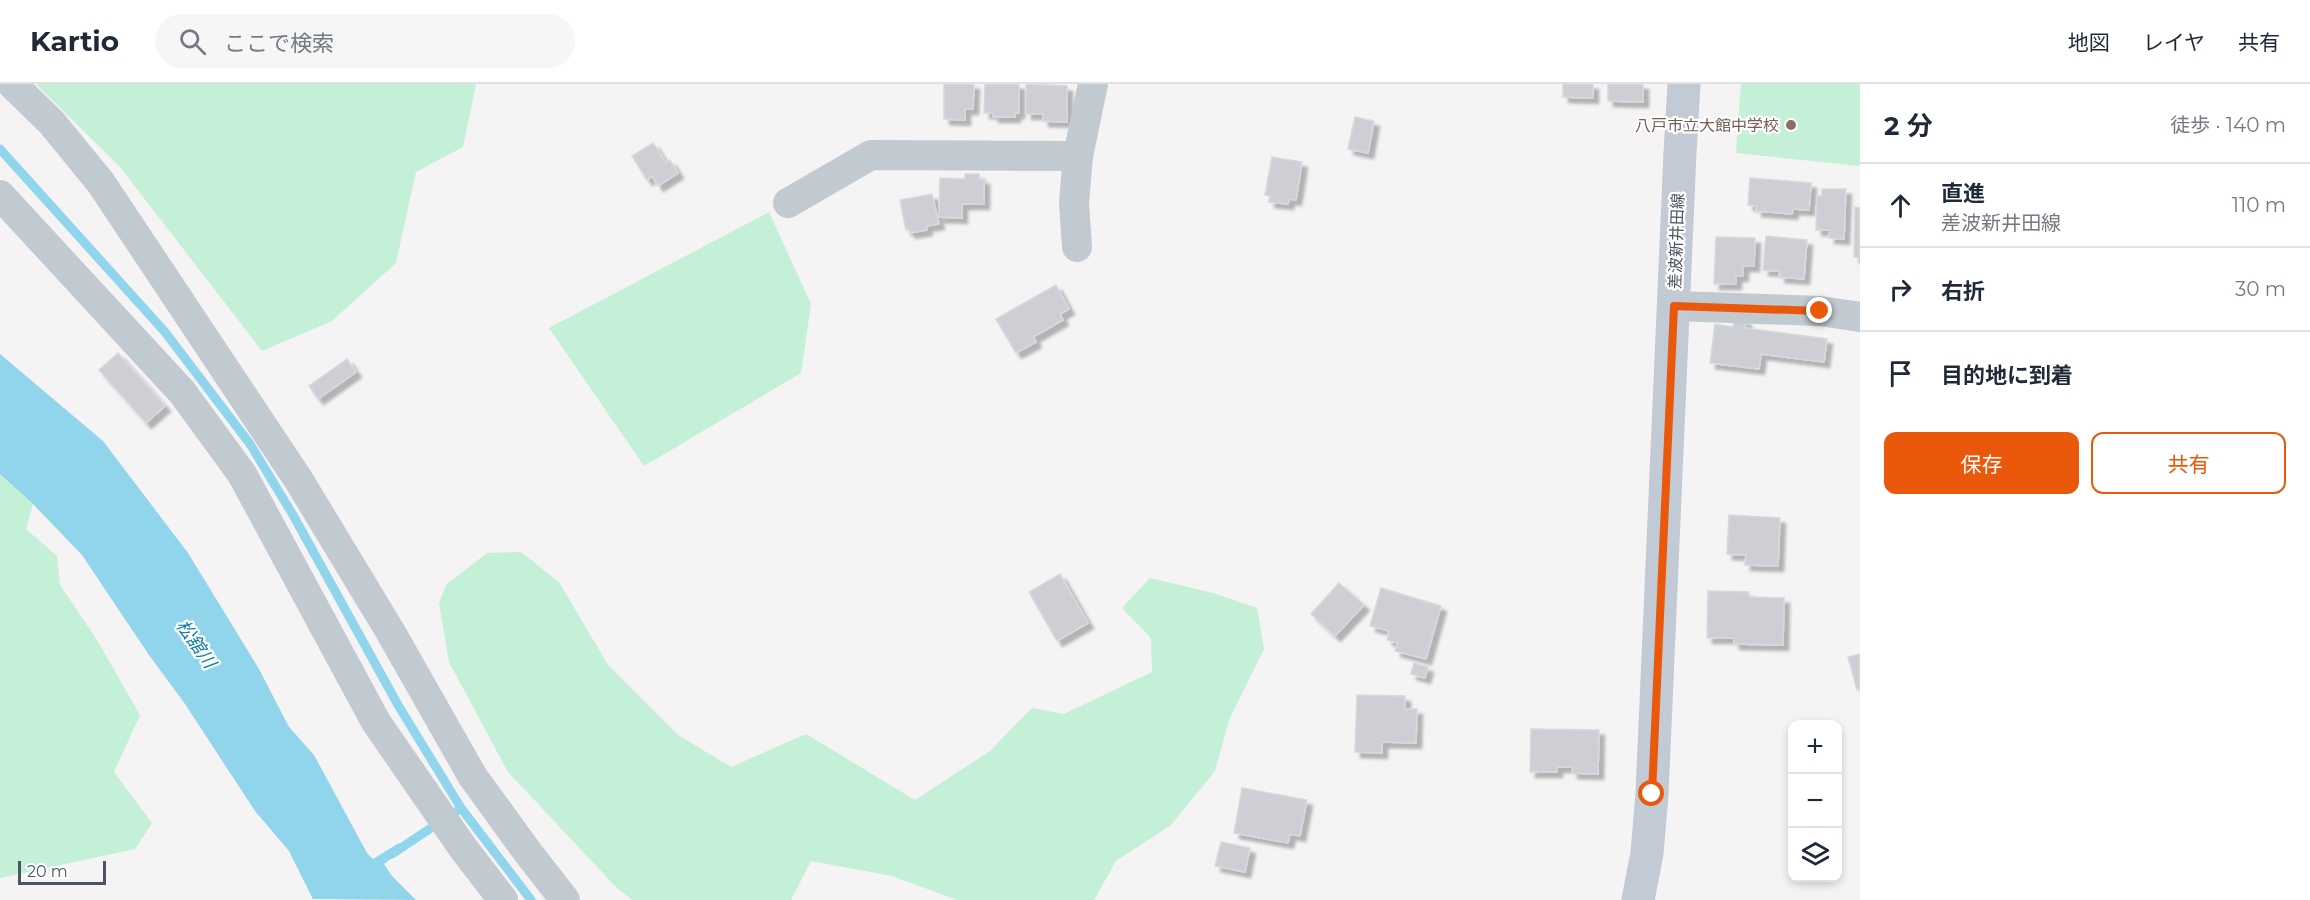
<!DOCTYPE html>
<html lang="ja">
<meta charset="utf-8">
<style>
body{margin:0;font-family:Montserrat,"Noto Sans JP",sans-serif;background:#f6f6f7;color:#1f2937}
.controls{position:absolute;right:18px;bottom:18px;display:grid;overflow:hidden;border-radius:12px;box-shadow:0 3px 9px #0003}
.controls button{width:54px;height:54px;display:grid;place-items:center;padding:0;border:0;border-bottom:2px solid #e0e1e3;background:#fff;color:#1f2937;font:30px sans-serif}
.scale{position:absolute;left:18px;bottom:15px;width:88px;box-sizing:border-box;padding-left:6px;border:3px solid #4a5560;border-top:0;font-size:16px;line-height:21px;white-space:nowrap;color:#4a5560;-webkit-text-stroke:4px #fff;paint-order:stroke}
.stop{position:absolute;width:18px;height:18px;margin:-14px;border:4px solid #ea580c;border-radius:50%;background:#fff}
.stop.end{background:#ea580c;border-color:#fff;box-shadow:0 2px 6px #0008}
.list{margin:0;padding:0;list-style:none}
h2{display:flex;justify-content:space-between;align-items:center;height:78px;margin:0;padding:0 24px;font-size:26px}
h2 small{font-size:20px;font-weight:400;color:#747a83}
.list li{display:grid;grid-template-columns:39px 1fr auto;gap:18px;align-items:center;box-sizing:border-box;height:84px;padding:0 24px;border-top:2px solid #e0e1e3}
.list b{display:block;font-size:22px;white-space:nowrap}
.list p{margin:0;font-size:20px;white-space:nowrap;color:#747a83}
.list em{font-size:20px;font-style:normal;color:#747a83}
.actions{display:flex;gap:12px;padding:18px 24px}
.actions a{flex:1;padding:14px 0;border:2px solid #ea580c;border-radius:12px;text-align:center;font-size:21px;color:#ea580c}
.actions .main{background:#ea580c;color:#fff}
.icon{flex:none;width:33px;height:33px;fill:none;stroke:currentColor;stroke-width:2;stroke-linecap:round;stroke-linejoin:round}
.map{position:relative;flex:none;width:1860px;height:816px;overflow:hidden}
header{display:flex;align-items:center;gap:36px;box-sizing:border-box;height:84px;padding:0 30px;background:#fff;border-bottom:2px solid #e0e1e3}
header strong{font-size:28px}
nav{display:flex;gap:33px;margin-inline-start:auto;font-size:21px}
.search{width:420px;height:54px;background:#f6f6f7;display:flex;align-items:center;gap:15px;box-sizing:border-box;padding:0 21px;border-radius:33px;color:#747a83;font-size:22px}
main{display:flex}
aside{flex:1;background:#fff}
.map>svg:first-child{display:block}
.green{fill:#c3f0d7}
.water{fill:#91d5ec}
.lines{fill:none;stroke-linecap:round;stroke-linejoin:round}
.stream{stroke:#91d5ec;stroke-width:9}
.building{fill:#cdcfd5;stroke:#d7d9de;stroke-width:1.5;filter:url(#shadow)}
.street{stroke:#c1c9d1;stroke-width:30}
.secondary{stroke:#c1cad5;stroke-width:33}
.route{stroke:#ea580c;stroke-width:8}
.education-dot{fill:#8d6e63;stroke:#fff;stroke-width:2}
.labels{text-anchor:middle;stroke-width:4.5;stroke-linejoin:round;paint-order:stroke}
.education-label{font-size:16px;fill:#785e54;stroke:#fff;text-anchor:end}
.street-label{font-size:16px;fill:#4a5560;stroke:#fff}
.water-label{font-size:18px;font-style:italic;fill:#0e80a7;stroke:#fff}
</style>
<header>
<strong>Kartio</strong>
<div class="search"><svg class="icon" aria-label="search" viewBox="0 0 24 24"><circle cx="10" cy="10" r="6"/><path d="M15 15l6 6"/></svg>ここで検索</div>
<nav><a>地図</a><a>レイヤ</a><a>共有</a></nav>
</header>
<main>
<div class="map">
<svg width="1860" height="816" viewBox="0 0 1860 816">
<defs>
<filter id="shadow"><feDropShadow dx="5.5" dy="5.5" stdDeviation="1.5" flood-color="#0004"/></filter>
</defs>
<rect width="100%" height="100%" fill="#f5f3f3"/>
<!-- green -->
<g class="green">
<polygon points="36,0 476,0 463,63 416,88 396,179 332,237 262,267 120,83"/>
<polygon points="1741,0 1860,0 1860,82 1736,69"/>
<polygon points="769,128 811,220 801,289 644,382 549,244"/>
<polygon points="0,390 33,420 26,445 57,472 60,501 97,556 140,631 114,688 152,739 135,765 0,794"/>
<polygon points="521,468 559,498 608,581 678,651 731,683 806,650 915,716 990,667 1032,624 1064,630 1152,588 1151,554 1122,524 1150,494 1213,509 1257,524 1264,565 1229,636 1215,687 1171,741 1116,777 1094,816 957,816 892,792 811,777 791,816 632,816 616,803 508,688 449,578 439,519 446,501 487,469"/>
</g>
<!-- water -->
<polygon class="water" points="0,270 103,357 188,469 259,585 289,643 314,671 367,769 373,775 399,759 404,765 384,780 392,792 416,816 313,815 289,767 255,727 185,620 149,571 82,471 33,420 0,390"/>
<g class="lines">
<!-- stream -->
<g class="stream">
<polyline points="0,65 165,248 250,360 293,431 398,621 461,724"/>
<polyline points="457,727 461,724 531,816"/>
<polyline points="392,770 440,738"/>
</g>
</g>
<!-- building -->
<g class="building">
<polygon points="944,0 974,0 973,25 965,25 965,36 944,35"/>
<polygon points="985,0 1019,0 1019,29 1015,29 1015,33 993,33 993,29 984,29"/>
<polygon points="1026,0 1067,2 1067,38 1043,37 1043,30 1026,30"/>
<polygon points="1563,0 1593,0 1593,14 1563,13"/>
<polygon points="1608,0 1643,0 1643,18 1608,17"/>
<polygon points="1355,33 1374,37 1368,69 1348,65"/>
<polygon points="653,59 666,79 670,76 678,89 658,102 652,92 647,96 632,72"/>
<polygon points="1272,73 1302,78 1296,116 1289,115 1288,120 1269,118 1270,112 1265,111"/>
<polygon points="965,90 979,90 979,95 984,95 984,120 962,120 962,134 939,133 940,94 965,95"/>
<polygon points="1750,94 1811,99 1809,126 1793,125 1792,130 1756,127 1757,122 1748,121"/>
<polygon points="1822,105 1846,105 1844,155 1829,154 1830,146 1816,146 1817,112 1822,112"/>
<polygon points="932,110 939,140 926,142 927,146 910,149 909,145 906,146 900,116"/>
<polygon points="1855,123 1860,124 1860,174 1854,173"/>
<polygon points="1766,152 1807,156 1804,195 1779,193 1780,187 1763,186"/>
<polygon points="1716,153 1755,154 1754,182 1743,182 1743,192 1736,192 1736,200 1714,200"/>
<polygon points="1056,201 1069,225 1060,230 1063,236 1033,253 1036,258 1016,269 996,235"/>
<polygon points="1734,234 1746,236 1745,244 1827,255 1824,278 1761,270 1759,285 1710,279 1715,240 1733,243"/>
<polygon points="118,269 165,322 146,339 99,286"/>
<polygon points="347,275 356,288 318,315 309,302"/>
<polygon points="1729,431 1780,434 1778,482 1745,481 1746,471 1727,470"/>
<polygon points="1060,490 1088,539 1057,557 1029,508"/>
<polygon points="1339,499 1364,521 1335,552 1311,530"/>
<polygon points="1381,504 1441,522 1426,575 1395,567 1398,559 1387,556 1389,547 1370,542"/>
<polygon points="1708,507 1749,508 1749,513 1784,514 1783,561 1734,560 1734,554 1707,554"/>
<polygon points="1860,570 1860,605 1857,606 1848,573"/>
<polygon points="1414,579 1428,583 1425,594 1411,590"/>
<polygon points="1357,611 1405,612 1405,625 1417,625 1416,659 1382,658 1382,669 1355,668"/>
<polygon points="1531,645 1599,646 1598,690 1572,689 1573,683 1557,683 1557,688 1530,688"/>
<polygon points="1242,704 1307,716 1300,752 1290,750 1288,759 1234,749"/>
<polygon points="1221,758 1250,764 1245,788 1215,782"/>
</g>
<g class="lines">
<!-- street -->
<g class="street">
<polyline points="12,0 52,39 101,99 298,395 390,547 473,693 529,770 565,816"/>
<polyline points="0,111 182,308 242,390 376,638 463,764 503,816"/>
<polyline points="788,119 871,71 1078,72"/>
<polyline points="1077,163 1074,119 1078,72 1093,0"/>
<polyline points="1674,222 1820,227 1860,233"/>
</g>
<!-- secondary -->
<polyline class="secondary" points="1638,816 1647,769 1652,710 1680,69 1684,0"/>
</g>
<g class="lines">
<!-- route -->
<polyline class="route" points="1652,710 1674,222 1820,227"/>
</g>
<!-- markers -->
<circle class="education-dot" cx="1791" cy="41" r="6"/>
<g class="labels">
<!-- education labels -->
<g class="education-label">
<text x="1779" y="47">八戸市立大館中学校</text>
</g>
<!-- street labels -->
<g class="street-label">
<text transform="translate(1676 157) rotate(-88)" y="6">差波新井田線</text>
</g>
<!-- water labels -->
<g class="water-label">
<text transform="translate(196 560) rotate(55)" y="6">松舘川</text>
</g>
</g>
</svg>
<div class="controls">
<button>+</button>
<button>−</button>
<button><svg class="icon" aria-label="layers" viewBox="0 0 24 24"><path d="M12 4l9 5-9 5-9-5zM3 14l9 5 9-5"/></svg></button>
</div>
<div class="scale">20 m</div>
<div class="stop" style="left:1652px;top:710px"></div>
<div class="stop end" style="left:1820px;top:227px"></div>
</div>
<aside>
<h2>2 分<small>徒歩 · 140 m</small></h2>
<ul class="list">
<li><svg class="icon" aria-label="ahead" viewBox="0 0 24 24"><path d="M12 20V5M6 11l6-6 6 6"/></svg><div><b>直進</b><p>差波新井田線</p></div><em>110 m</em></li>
<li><svg class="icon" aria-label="right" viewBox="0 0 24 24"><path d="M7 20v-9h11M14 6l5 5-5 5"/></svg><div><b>右折</b></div><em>30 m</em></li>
<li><svg class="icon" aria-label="arrive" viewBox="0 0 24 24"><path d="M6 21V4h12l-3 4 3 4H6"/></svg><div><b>目的地に到着</b></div></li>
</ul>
<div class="actions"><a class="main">保存</a><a>共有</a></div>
</aside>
</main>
